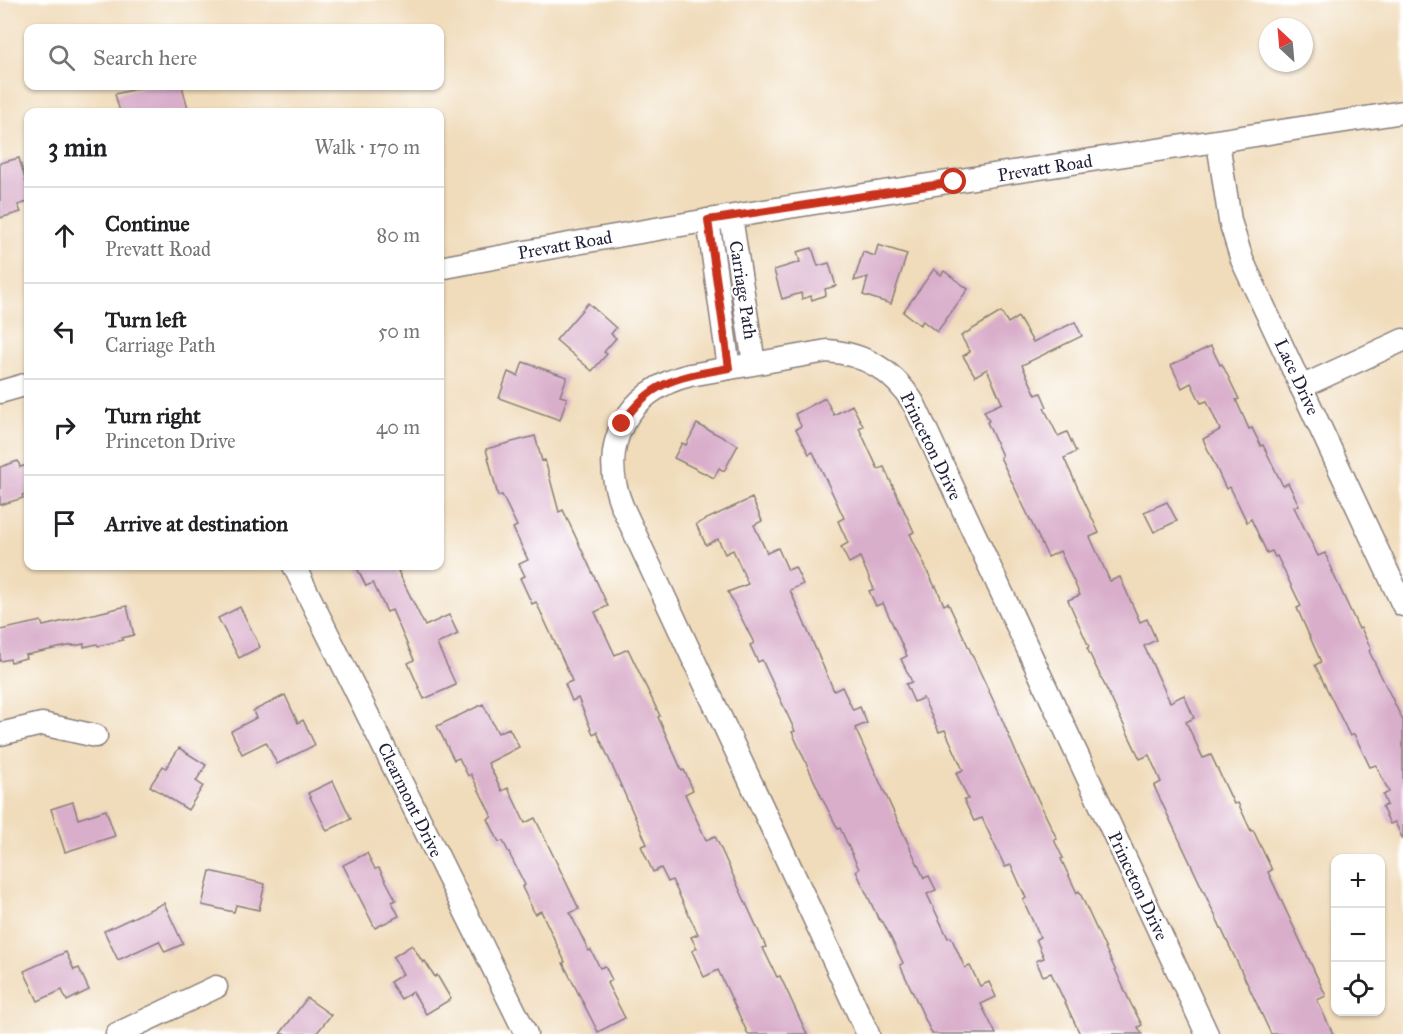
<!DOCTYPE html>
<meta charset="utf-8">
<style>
body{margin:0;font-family:"IM FELL Great Primer",serif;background:#f2f2f2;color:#202124}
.controls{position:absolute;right:18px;bottom:18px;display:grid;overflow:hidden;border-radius:12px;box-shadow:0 2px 4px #0004}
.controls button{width:54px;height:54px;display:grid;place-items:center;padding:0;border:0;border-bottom:2px solid #e0e0e0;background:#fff;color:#202124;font:30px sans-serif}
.compass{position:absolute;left:1259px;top:18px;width:54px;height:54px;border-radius:50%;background:#fff;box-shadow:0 2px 4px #0004;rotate:334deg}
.stop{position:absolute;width:18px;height:18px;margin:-14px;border:4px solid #c8321e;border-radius:50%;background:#fff}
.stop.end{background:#c8321e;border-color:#fff;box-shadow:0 2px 6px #0008}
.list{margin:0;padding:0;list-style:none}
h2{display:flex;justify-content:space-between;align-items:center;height:78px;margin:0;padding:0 24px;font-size:26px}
h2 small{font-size:20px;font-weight:400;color:#757577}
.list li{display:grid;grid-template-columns:39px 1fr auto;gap:18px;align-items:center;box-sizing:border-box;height:96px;padding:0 24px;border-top:2px solid #e0e0e0}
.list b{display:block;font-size:22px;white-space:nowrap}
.list p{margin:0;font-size:20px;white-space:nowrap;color:#757577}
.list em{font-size:20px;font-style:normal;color:#757577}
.icon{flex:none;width:33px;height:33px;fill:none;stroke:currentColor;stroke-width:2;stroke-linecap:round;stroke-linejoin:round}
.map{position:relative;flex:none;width:1403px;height:1034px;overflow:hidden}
.search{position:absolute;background:#fff;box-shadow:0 2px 4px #0004;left:24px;top:24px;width:420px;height:66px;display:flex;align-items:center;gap:15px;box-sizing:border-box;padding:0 21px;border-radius:12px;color:#757577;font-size:22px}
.panel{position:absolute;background:#fff;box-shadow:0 2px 4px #0004;left:24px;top:108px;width:420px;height:462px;border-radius:12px}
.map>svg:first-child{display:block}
.building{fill:#d9aecb}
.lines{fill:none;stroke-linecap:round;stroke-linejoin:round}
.minor-casing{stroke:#897e7a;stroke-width:25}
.minor{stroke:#fff;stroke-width:22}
.route{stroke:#c8321e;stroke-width:8}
.labels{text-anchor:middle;stroke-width:4.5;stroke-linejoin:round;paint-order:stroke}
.street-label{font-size:18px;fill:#22223b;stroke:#fff}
</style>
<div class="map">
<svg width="1403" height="1034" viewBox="0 0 1403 1034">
<rect width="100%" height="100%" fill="#fff"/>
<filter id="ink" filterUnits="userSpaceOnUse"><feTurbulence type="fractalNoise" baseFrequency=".0167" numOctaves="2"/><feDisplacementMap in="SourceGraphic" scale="12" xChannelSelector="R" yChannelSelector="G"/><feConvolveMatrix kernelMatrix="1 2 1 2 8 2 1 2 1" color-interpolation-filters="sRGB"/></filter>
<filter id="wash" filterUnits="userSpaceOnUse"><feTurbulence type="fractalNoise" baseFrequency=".008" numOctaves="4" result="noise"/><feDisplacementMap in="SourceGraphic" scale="24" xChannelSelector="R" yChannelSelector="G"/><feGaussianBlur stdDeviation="1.35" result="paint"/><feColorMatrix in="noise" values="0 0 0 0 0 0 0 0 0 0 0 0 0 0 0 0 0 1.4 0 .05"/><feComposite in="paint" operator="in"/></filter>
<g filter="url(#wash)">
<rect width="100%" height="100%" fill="#f0dbba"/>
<g id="blocks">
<!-- building -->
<g class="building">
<polygon points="149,86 182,86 189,112 120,112 115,94"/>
<polygon points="19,158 28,190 28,202 18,205 21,212 0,218 0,163"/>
<polygon points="878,245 907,254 891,304 863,295 868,277 854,281 863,252 875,256"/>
<polygon points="812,248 818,266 829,263 836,286 825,289 826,295 812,300 811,296 802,299 801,293 782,299 774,270 800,262 797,252"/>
<polygon points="934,269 941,275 944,271 968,289 937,332 923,321 920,325 903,312"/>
<polygon points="588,303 616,328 611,334 616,338 604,352 607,354 592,371 556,340"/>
<polygon points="1001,312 1008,323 1018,317 1033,342 1075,322 1082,336 1022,365 1036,395 1041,393 1047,407 1044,408 1058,436 1067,432 1076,452 1064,458 1099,533 1090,537 1110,581 1120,577 1140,622 1147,619 1156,640 1144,646 1170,702 1184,695 1194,718 1186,722 1203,758 1211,755 1234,804 1238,803 1251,831 1253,830 1272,870 1268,872 1326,996 1317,1000 1333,1034 1271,1034 1154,786 1161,782 1149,755 1140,759 1087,648 1089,647 1068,600 1080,595 1060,551 1048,557 1000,457 1002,456 987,422 989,421 984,411 1002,403 987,369 975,376 963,356 970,352 961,336"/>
<polygon points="1211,346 1220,365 1222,364 1239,399 1236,400 1249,429 1252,428 1261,446 1263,445 1283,486 1288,483 1299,505 1294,507 1318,556 1325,553 1333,571 1332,571 1359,629 1361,628 1371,649 1369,651 1403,721 1403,840 1395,822 1390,824 1382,807 1387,805 1383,795 1389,792 1376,765 1370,767 1354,734 1350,736 1315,665 1321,662 1297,608 1301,606 1277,556 1275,557 1272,551 1267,553 1251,519 1247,522 1230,487 1226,489 1203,439 1220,430 1207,401 1201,403 1191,383 1182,388 1171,365"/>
<polygon points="523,362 567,377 560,396 567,398 560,420 499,398 508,372 518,376"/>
<polygon points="825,398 834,415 852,405 863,426 859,428 878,469 884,467 914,532 910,534 935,587 936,586 944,605 948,603 1001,717 1020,762 1057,839 1054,840 1063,858 1061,859 1077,893 1079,891 1131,1004 1142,1025 1138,1027 1142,1034 1080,1034 1051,973 1043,976 1036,961 1044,958 1036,939 1040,937 1023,900 1026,898 1011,865 1005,867 982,818 974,821 964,800 968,799 956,773 963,770 945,730 939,732 923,698 914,702 906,684 912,682 901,659 907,656 883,603 876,606 869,591 874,589 860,557 849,563 841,547 848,543 838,521 844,518 813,452 809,454 796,429 801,426 795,414"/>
<polygon points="697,424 738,445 724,471 719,468 714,478 674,458 682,443 686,445"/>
<polygon points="535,436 542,461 545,460 559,512 563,510 608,606 595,612 615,655 628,649 660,716 658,717 682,771 684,770 693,790 685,794 706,840 715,836 766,947 763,948 777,977 780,976 807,1034 748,1034 718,970 704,977 692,951 697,948 691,937 698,934 672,880 668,882 661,868 653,872 641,846 647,844 597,732 593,734 578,698 572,701 565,684 572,681 562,658 536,602 532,604 520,578 525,576 519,564 528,560 513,528 517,526 502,495 498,496 486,449"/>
<polygon points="18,461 20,467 28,465 28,493 22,495 23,498 0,505 0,467"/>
<polygon points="752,498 762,521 754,525 767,553 778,548 788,570 795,567 803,584 790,590 834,691 842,687 853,710 860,707 867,723 855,728 924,878 929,876 936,890 927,894 948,938 951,937 965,968 970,966 980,986 989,982 996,997 981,1004 996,1034 932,1034 900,965 903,963 890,936 883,922 882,922 878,918 856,871 859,869 840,828 838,829 823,800 792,732 795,731 762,660 758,662 750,645 754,643 728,592 748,584 733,550 725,554 718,539 706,545 696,524"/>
<polygon points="1167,502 1177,521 1154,532 1144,512"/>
<polygon points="356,566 409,566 398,571 425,626 449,615 458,634 437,644 456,685 424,699 408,663 414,660 392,610 387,612 373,583 366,586"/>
<polygon points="127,606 134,635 122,638 123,640 98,646 97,644 84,647 84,644 73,646 73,645 25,655 26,658 11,662 10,659 0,661 0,630 41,621 43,626"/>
<polygon points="240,607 260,647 239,658 218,618"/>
<polygon points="285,695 298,723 303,720 315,745 277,764 266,742 242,754 231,731 256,718 253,711"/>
<polygon points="483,704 498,733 509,728 519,747 488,763 502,791 508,788 525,823 535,818 579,909 570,913 589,951 591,950 600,968 605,966 612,980 607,983 625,1018 598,1032 563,963 565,962 541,911 535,914 522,887 525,885 503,841 499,842 488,819 492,817 471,774 468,776 459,758 454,760 437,726"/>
<polygon points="179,748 206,765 196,781 203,786 188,810 150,786 163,766 166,768"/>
<polygon points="333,781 351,819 327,831 308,793"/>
<polygon points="73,802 78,819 106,810 115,836 65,852 51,809"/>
<polygon points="367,853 375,869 379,868 396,900 392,902 399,916 375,928 343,865"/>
<polygon points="210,871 265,884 259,910 236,905 234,912 202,905"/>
<polygon points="164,903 183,944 165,952 159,941 118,960 104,931"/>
<polygon points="412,945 423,963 425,961 435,977 437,975 451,999 426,1014 413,992 401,999 390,982 403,974 393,957"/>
<polygon points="66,952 74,970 79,968 89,990 67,1001 62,990 38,1001 24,971"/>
<polygon points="307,998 331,1015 316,1034 280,1034"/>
</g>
</g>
</g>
<g filter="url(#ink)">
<use href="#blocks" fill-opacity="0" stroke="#897e7a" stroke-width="1.5"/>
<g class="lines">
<defs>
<g id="minor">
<polyline points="1218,142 1230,221 1242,260 1403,605"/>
<polyline points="731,217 754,363"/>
<polyline points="708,220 729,368"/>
<path d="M440 268C759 207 1082 163 1403 112"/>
<polyline points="1301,387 1403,340"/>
<polyline points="0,392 28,384"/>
<polyline points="294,566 526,1034"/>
<polyline points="0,734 42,724 96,736"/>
<polyline points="117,1034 216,987"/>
<path d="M868 1034 622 506C597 446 627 390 690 375L827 351C866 354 894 371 914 404L1207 1034"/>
</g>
</defs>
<!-- minor casing -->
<use href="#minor" class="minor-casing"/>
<!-- minor -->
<use href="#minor" class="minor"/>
</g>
</g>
<g class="lines" filter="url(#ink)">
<!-- route -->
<path class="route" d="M622 424C651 379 681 377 729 368L708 220 954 182"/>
</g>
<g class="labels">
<!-- street labels -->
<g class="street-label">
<text transform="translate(1045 168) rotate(-9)" y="6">Prevatt Road</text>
<text transform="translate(565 245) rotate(-10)" y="6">Prevatt Road</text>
<text transform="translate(743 290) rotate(81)" y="6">Carriage Path</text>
<text transform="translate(1297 377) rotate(65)" y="6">Lace Drive</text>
<text transform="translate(931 446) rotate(64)" y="6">Princeton Drive</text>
<text transform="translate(410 800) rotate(64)" y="6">Clearmont Drive</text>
<text transform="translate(1138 886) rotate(65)" y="6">Princeton Drive</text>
</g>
</g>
</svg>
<div class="controls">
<button>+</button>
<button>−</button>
<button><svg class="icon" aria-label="locate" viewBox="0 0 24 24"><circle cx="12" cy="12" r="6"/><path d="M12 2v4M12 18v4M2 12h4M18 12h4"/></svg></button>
</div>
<svg class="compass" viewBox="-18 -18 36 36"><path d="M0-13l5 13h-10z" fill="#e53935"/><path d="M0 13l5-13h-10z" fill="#757577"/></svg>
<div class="stop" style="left:954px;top:182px"></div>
<div class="stop end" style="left:622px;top:424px"></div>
<div class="search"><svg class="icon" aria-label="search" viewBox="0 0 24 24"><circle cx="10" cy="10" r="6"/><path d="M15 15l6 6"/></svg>Search here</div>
<section class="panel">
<h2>3 min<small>Walk · 170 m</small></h2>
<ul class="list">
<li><svg class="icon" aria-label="ahead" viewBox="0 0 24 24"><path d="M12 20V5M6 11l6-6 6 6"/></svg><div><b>Continue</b><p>Prevatt Road</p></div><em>80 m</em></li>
<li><svg class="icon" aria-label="left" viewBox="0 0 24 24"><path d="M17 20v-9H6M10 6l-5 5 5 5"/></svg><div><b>Turn left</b><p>Carriage Path</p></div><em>50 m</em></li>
<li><svg class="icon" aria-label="right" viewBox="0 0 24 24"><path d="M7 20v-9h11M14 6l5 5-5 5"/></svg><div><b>Turn right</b><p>Princeton Drive</p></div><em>40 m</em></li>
<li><svg class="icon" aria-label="arrive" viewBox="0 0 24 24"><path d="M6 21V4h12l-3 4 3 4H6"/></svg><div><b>Arrive at destination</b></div></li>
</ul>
</section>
</div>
